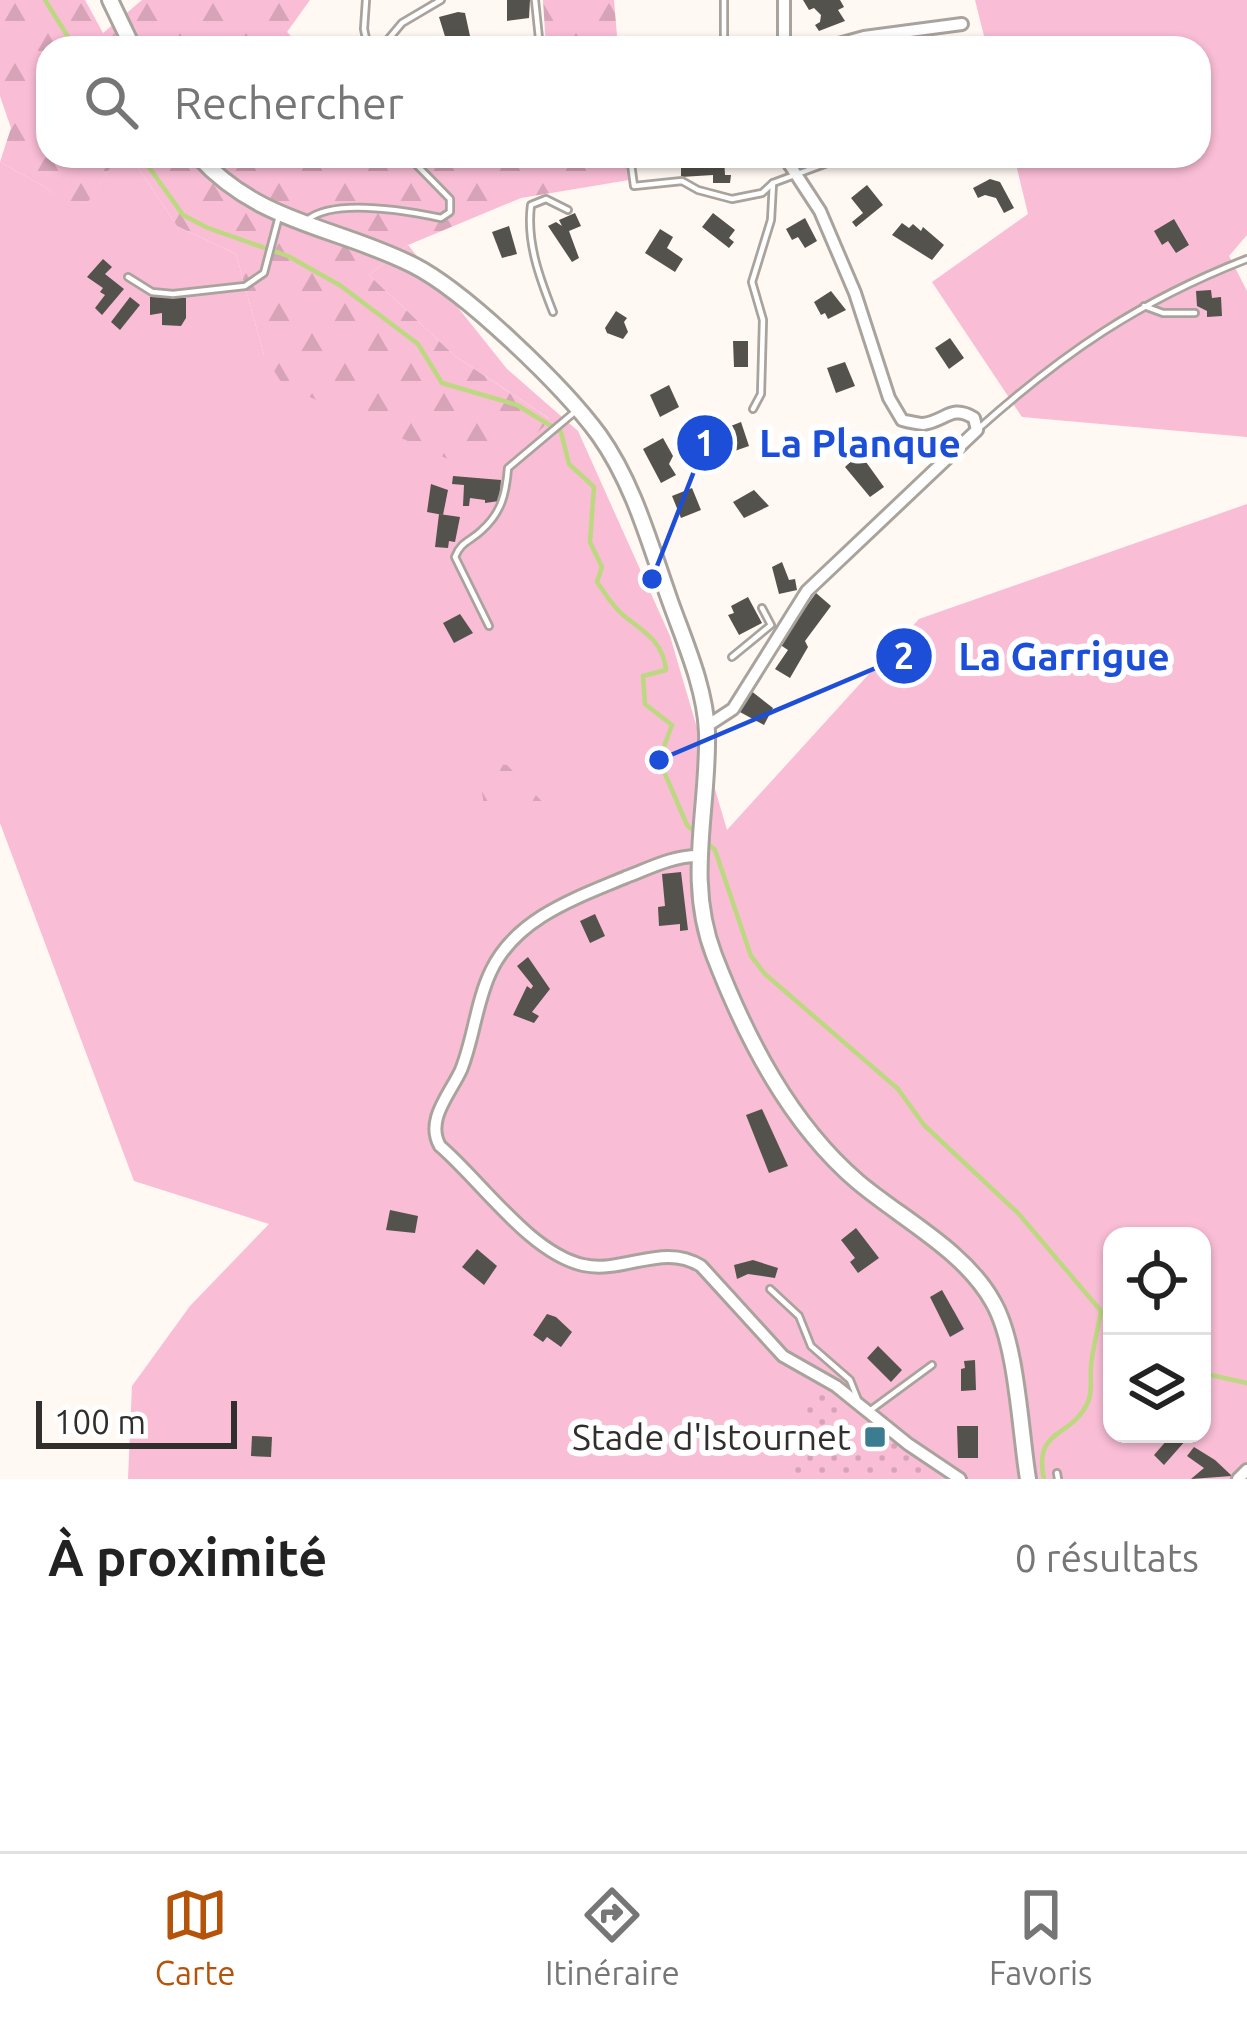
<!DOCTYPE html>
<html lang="fr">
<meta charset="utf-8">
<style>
body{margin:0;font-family:Ubuntu,sans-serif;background:#f6f6f6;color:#222}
.controls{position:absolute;right:36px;bottom:36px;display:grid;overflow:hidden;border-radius:24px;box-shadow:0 3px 9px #0004}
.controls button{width:108px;height:108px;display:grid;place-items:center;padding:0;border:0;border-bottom:3px solid #e0e0e0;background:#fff;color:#222;font:60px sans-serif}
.scale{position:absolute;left:36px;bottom:30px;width:201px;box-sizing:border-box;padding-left:12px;border:6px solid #312f2d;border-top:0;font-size:33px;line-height:42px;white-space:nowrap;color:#312f2d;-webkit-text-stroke:9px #fff;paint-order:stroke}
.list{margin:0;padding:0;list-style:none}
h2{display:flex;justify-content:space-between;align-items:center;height:156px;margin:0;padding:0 48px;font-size:51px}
h2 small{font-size:39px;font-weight:400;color:#767676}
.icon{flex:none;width:66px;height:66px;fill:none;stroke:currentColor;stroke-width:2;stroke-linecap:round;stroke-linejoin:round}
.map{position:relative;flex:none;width:1247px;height:1479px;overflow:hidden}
.search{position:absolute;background:#fff;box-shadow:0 3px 9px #0004;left:36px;right:36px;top:36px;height:132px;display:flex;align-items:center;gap:30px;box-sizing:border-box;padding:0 42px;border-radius:36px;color:#767676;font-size:45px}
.sheet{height:372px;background:#fff}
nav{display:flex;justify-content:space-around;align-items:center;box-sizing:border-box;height:168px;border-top:3px solid #e0e0e0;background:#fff;font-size:33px;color:#767676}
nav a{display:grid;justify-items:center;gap:6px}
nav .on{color:#b45309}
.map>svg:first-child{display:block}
.grass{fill:#f9bdd5;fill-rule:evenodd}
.forest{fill:url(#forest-firs)}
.park{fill:url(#park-dots)}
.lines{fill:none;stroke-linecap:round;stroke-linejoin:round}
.stream{stroke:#bcd981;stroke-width:4.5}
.building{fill:#54524c}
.service-casing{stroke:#a9a39e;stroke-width:10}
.minor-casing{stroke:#a9a39e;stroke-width:16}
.tertiary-casing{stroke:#a9a39e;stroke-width:20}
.service{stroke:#fff;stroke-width:4.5}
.minor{stroke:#fff;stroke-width:10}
.tertiary{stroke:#fff;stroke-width:14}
.poi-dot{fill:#3c7c90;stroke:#fff;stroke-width:4.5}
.labels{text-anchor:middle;stroke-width:12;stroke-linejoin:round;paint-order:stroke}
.poi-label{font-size:36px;fill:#312f2d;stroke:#fff;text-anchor:end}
.leader{fill:none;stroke:#1d4ed8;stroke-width:4.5}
.callout-dot{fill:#1d4ed8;stroke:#fff;stroke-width:4.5}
.mark-label{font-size:36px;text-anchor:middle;font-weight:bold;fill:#fff}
.callout-label{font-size:39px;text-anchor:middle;font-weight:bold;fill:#1d4ed8;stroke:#fff;stroke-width:12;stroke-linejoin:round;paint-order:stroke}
</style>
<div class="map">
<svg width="1247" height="1479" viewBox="0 0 1247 1479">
<defs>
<pattern id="forest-firs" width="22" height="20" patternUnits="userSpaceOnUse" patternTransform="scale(3)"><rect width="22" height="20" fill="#f9bdd5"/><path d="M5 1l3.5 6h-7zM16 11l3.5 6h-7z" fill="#d6a3b7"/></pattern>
<pattern id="park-dots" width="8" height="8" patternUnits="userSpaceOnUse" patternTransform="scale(3)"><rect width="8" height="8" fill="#f9bdd5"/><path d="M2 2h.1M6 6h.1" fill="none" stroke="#d6a3b7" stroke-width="1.8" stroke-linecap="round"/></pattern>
</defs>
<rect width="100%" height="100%" fill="#fff8f3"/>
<!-- grass -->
<g class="grass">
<polygon points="975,0 1247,0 1247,235 1229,256 1247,291 1247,437 1022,417 932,282 1028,214 1014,156 1199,156 1199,48 987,48"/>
<path d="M118 156H130L177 226 236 254 264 355 550 419 455 356 369 275 408 245 507 369 578 431 670 636 727 830 919 619 1247 504V1479H128L132 1386 190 1306 269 1224 134 1181 0 823V162L45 187 80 213ZM1112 1236H1202V1434H1112Z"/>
</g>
<!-- forest -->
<g class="forest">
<polygon points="0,0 85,0 103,33 142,0 310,0 287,32 303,48 48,48 48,156 118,156 80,214 45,187 0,162 11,128 0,96"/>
<polygon points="543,0 614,0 618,48 546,48"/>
<polygon points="130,156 627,156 629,180 521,198 408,245 369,275 455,356 551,420 517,451 468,468 283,385 264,355 236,254 177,226"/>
<polygon points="478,761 507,765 552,812 532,825 503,803 486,822"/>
</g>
<!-- park -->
<polygon class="park" points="820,1385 836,1386 840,1437 865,1455 894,1433 960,1479 789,1479 798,1453 803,1408"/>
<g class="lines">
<!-- stream -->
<g class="stream">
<polyline points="45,0 75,48"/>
<path d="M141 156 183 215 208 228 288 256 341 286 418 344 442 383 517 405 561 432 569 464 594 487 590 542 602 567 597 582C605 593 612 606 623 615 644 632 663 641 666 670L643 676 645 704 672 725 659 760 687 825 697 834"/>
<path d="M705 841 715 850 751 956 765 974 898 1089 924 1125 1018 1213 1101 1311C1098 1330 1092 1349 1091 1367 1090 1379 1093 1394 1087 1404 1070 1439 1033 1428 1044 1479"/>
<polyline points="1202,1373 1247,1383"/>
</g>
</g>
<!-- building -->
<g class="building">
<polygon points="507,0 530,0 529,18 507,21"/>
<polygon points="803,0 840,0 844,7 838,10 845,21 819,31 815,25 820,22 821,15 814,8 809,10"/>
<polygon points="458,12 465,13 470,36 464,37 465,42 448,46 439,17"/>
<polygon points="681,156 724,157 725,175 731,175 730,183 713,183 713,175 681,177"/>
<polygon points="990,179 1000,182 1014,208 1004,213 996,198 985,195 978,198 973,188"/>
<polygon points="867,185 883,205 856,227 852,222 863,213 851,198"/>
<polygon points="575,213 581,226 569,231 579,258 572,262 548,226 556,222 562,226 559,220"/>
<polygon points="713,213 735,230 729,238 734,242 729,248 702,227"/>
<polygon points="805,218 817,241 805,248 798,237 792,240 786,229"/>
<polygon points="1174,219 1189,245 1176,253 1168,241 1162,245 1154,231"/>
<polygon points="902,223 909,228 913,224 921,231 923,227 944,245 932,260 892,235"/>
<polygon points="509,226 517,254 502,258 492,232"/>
<polygon points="660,229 673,237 667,248 683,259 675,272 645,253"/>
<polygon points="103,259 112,267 105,274 124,289 102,315 95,308 105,295 100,292 103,288 87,277"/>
<polygon points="1211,290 1212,298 1221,297 1222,316 1207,317 1207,311 1197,306 1196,291"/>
<polygon points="831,291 846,310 828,319 825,313 821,315 814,302"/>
<polygon points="130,297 140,305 120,330 111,322"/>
<polygon points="150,297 186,298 186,318 181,326 162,325 162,313 150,315"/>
<polygon points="616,311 627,318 624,322 628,332 623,339 607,333 605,328"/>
<polygon points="950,338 964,358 949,369 935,348"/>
<polygon points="733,341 748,341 748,367 734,367"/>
<polygon points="845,362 855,386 836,393 827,368"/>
<polygon points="669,385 679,407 660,417 650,395"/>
<polygon points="741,422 749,446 726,454 718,431"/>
<polygon points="663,438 673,456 669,464 676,475 661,483 643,449"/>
<polygon points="864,449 871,459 866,462 884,487 870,497 845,467"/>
<polygon points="453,476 501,480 499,501 485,503 485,500 470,498 469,506 463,506 464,485 452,484"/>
<polygon points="431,484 448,490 443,515 427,512"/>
<polygon points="692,488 701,510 681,518 672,496"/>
<polygon points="754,490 769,506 744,518 733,502"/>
<polygon points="439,514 460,517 455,542 449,541 448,548 435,547"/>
<polygon points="782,562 789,580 795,579 797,590 779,594 772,567"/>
<polygon points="816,593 831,606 805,641 808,647 790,678 775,669 788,650 779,644"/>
<polygon points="748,597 762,623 739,635 728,615 734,613 731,606"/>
<polygon points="460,614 473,633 454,643 443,623"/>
<polygon points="750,690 773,708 764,725 738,711"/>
<polygon points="681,872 688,930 680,931 680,924 659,926 658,907 665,906 662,874"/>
<polygon points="595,914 605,936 590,943 580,921"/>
<polygon points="528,957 550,989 532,1012 539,1016 534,1023 513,1015 527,986 531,989 533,986 517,966"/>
<polygon points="762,1109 788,1166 769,1173 746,1115"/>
<polygon points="390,1210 418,1216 415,1233 386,1230"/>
<polygon points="856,1228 879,1258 858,1273 850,1262 855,1258 841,1240"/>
<polygon points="477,1249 497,1266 484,1285 462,1267"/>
<polygon points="753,1260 778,1268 775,1278 748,1274 737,1279 734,1265"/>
<polygon points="942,1290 964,1329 950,1337 930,1297"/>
<polygon points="547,1314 556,1317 572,1332 561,1347 547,1337 543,1342 533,1335"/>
<polygon points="878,1346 902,1370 891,1382 867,1358"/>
<polygon points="975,1360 976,1390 961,1391 961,1369 965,1368 964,1361"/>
<polygon points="957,1426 978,1426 978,1458 958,1458"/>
<polygon points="1160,1434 1178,1434 1186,1440 1164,1465 1154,1455 1168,1439"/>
<polygon points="252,1436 272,1437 271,1457 251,1456"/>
<polygon points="1194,1447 1215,1460 1232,1476 1191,1479 1204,1468 1187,1456"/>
</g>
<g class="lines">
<defs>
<g id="service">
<polyline points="366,0 364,29 368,48"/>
<polyline points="535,0 540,48"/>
<polyline points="381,48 402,23 441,0"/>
<polyline points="724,48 724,0"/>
<polyline points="630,156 634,186 682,181 698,190 732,199 762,193 773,183 846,156"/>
<path d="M307 220C334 198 407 211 441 218L450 212V199L408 156"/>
<polyline points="128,277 152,292 173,294 245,286 264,273 279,216"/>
<polyline points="1144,306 1163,313 1195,313"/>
<path d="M553 312C540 279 526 242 531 205L546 199 568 210"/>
<polyline points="753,409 761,394 763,320 752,282 771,220 773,183"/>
<path d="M977 430C1063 353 1139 301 1247 259"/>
<path d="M489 626 455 557C461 541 471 541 482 530 502 512 506 493 508 468L577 410"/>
<polyline points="732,657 771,625 762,608"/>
<polyline points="770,1289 799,1316 811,1346 850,1380 858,1400"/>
<polyline points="868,1412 932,1365"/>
<polyline points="1057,1473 1058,1479"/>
</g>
<g id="minor">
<polyline points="784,0 784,48"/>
<polyline points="824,48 864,37 962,24"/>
<path d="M707 726 733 709 807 591 977 430 974 418C951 404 946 421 923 424 922 424 903 421 902 420L889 398 855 293 820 211 784 156"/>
<path d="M698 856C672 856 650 868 626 877 576 898 516 918 491 971 476 1002 474 1038 461 1070 450 1094 425 1120 440 1146 481 1181 530 1253 583 1265 624 1274 663 1242 701 1266L783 1356 836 1386 908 1444 960 1479"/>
<polyline points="1238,1479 1247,1470"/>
</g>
<g id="tertiary">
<polyline points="110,0 133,48"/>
<path d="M198 156C260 224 335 226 413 265 465 291 564 387 599 435 634 484 650 545 670 601 685 643 705 687 707 732 709 809 685 880 714 955 746 1038 790 1124 858 1182 902 1219 965 1251 993 1302 1017 1343 1020 1430 1028 1479"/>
</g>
</defs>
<!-- service casing -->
<use href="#service" class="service-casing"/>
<!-- minor casing -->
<use href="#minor" class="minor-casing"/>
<!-- tertiary casing -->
<use href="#tertiary" class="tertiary-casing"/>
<!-- service -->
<use href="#service" class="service"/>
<!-- minor -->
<use href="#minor" class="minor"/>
<!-- tertiary -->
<use href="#tertiary" class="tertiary"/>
</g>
<!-- markers -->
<rect class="poi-dot" x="863" y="1425" width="24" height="24" rx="6"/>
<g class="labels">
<!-- poi labels -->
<g class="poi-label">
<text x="851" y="1450">Stade d'Istournet</text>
</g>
</g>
<!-- callouts -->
<path class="leader" d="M652 579L705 443M659 760L904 656"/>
<g class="callout-dot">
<circle cx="652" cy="579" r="12"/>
<circle cx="659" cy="760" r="12"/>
<circle cx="705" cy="443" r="30"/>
<circle cx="904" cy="656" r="30"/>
</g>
<g class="mark-label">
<text x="705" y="456">1</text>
<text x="904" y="669">2</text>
</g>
<g class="callout-label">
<text x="860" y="457">La Planque</text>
<text x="1064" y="670">La Garrigue</text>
</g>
</svg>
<div class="controls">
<button><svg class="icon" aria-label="locate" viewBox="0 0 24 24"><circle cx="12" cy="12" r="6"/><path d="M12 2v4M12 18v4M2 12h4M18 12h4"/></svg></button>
<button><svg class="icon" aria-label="layers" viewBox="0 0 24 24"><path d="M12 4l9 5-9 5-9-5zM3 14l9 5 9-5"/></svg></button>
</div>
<div class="scale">100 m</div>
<div class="search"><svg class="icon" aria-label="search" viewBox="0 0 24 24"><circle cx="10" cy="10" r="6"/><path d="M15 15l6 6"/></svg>Rechercher</div>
</div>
<section class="sheet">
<h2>À proximité<small>0 résultats</small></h2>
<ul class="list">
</ul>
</section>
<nav>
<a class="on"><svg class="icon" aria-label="map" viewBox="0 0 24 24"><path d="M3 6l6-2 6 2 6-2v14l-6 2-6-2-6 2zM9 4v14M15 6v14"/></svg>Carte</a>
<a><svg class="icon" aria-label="directions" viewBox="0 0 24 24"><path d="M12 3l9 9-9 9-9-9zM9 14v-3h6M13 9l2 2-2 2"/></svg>Itinéraire</a>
<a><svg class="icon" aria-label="saved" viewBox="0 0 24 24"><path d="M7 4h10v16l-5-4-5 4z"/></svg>Favoris</a>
</nav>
